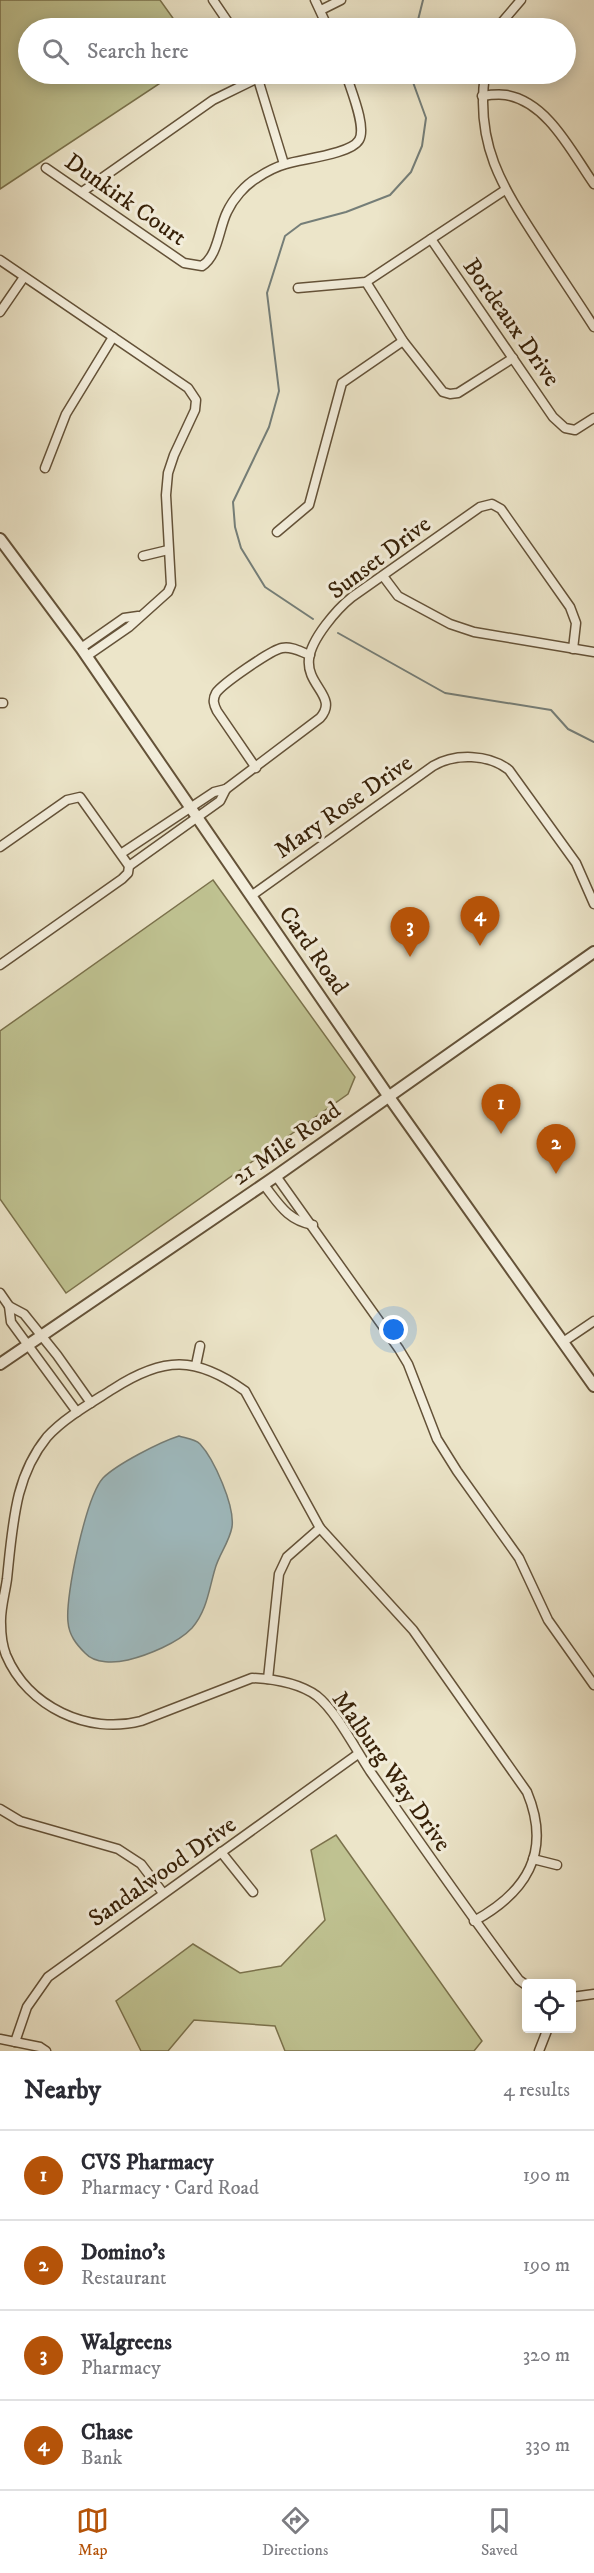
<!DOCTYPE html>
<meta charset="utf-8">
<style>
body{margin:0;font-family:"IM FELL DW Pica",serif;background:#f2f2f3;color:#2b2b33}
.controls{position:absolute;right:18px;bottom:18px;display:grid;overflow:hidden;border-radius:6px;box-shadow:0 3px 15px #0003}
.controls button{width:54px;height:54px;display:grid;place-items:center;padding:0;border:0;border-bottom:2px solid #e1e1e2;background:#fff;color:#2b2b33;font:30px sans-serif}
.you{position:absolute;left:394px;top:1330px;width:21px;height:21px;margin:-15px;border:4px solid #fff;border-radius:50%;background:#1a73e8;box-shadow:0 0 0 9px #1a73e833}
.badge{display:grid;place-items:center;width:39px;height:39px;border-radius:50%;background:#b45309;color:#fff;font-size:20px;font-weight:700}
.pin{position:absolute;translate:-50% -50px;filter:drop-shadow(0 2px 3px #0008)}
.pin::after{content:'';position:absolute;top:32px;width:21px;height:18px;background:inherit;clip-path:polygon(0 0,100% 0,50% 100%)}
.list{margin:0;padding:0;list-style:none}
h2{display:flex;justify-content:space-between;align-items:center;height:78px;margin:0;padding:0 24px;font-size:26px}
h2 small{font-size:20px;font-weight:400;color:#7c7c81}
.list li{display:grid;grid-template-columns:39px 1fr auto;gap:18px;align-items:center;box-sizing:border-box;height:90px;padding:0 24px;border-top:2px solid #e1e1e2}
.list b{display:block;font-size:22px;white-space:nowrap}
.list p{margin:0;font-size:20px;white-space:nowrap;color:#7c7c81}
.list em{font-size:20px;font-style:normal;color:#7c7c81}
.icon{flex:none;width:33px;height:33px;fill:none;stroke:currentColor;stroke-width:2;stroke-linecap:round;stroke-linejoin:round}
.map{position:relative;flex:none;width:594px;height:2051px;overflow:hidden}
.search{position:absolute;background:#fff;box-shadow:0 3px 15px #0003;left:18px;right:18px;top:18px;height:66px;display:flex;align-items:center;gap:15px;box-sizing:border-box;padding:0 21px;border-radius:33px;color:#7c7c81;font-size:22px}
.sheet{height:438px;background:#fff}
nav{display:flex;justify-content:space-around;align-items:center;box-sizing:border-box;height:84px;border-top:2px solid #e1e1e2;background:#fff;font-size:16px;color:#7c7c81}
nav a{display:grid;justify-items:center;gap:3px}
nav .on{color:#b45309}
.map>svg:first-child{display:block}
.green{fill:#bfc291;stroke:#7b724c;stroke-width:1.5}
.water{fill:#9fbcc2;stroke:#757e78;stroke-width:1.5}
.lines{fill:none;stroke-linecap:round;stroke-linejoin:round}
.stream{stroke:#757e78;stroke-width:2}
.minor-casing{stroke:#645238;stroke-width:11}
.tertiary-casing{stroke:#645238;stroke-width:14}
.minor{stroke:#f3eedc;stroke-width:8}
.tertiary{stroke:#f3eedc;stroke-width:10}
.labels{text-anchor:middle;stroke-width:6;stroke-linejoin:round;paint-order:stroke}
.street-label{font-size:24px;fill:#372108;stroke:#f3eedc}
</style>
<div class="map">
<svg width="594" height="2051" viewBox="0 0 594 2051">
<rect width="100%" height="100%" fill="#ece5c9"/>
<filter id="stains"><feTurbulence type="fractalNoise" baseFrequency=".00333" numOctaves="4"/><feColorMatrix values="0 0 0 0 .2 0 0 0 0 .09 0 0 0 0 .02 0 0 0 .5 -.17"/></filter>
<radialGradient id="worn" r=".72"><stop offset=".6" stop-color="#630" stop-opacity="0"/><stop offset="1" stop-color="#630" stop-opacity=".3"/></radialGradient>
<!-- green -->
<g class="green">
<polygon points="0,0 160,0 180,28 28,28 28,74 174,74 0,189"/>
<polygon points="213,880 355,1077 348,1094 66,1293 0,1199 0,1031"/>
<polygon points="336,1835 482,2041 474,2051 285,2051 275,2026 194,2020 168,2051 141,2051 116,2001 193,1944 240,1973 281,1966 325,1920 311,1850"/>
</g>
<!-- water -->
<path class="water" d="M179 1436C185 1438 195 1439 200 1444 214 1459 235 1506 232 1527 229 1543 219 1554 215 1569 209 1589 207 1611 192 1628 178 1643 148 1655 128 1660 115 1663 95 1664 85 1653 76 1644 69 1635 68 1622 65 1596 86 1497 103 1478 117 1464 160 1442 179 1436Z"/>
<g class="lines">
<!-- stream -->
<g class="stream">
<polyline points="416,28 423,0"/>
<polyline points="313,619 265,587 241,548 235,527 233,502 269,427 279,391 267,293 285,236 301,224 346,212 390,195 411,172 422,146 426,118 410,74"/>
<polyline points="338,633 445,693 551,710 568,729 594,742"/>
</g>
<defs>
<g id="minor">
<polyline points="213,0 232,28"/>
<polyline points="315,0 328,28"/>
<polyline points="321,10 341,0"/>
<polyline points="497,28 521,0"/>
<path d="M485 74C475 145 502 186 539 243 557 271 576 299 594 327"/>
<polyline points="257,76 284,164"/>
<path d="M482 96C489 95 498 94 506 95 548 102 572 153 594 184"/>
<path d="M46 168 184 263 202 266C218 256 219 228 227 212 233 199 245 185 257 178 266 172 275 167 286 164 302 159 351 154 359 140 367 127 350 88 346 74"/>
<polyline points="82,192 213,100 258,78"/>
<polyline points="431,239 553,417 565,428 575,430 594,418"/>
<polyline points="0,260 188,388 196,400 195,410 174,455 168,473 166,495 171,585 168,592 129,627 87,656"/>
<polyline points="366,282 403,341 443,392 450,394 458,393 513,358"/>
<polyline points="298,288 366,282 505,190"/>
<polyline points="0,312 24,277"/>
<polyline points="45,468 66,414 113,337"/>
<polyline points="277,532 309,505 342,383 403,341"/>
<polyline points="143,556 168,550"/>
<polyline points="383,576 398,596 450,624 474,632 594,652"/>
<polyline points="81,648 124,618 138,616"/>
<polyline points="0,703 3,703"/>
<path d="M256 768 217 711C214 705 212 700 216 693 222 684 271 650 282 648 292 646 301 652 310 655"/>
<polyline points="0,847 67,800 80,797 129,866 128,873 122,879 0,965"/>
<path d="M122 853 214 792 226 789 320 718C339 697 306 686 309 659 311 639 337 609 352 597L480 507 492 504 501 509 570 607 576 623 573 649"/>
<polyline points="129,866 220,801 226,789"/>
<path d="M251 896 433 766C455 753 489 754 509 770L576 863 594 904"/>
<polyline points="276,1176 399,1349 408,1364 437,1439 457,1471 519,1558 548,1620 594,1685"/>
<path d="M264 1185C279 1204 287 1220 313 1225"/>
<polyline points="0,1293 9,1306 24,1314 57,1355 91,1403"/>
<polyline points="9,1306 11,1322 77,1412"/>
<polyline points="563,1342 594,1321"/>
<polyline points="196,1365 200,1346"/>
<polyline points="268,1679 279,1574 287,1557 320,1528"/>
<polyline points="0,1809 20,1821 118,1849 141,1864 163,1893"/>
<polyline points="221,1852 253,1892"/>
<polyline points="533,1859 557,1865"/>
<path d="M474 1921C527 1892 552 1852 527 1792L413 1630 320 1528 245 1391C196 1356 164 1356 113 1389 91 1403 64 1418 47 1437 34 1453 24 1475 19 1494 12 1522 10 1551 7 1579 5 1594 0 1610 1 1624 1 1633 3 1647 6 1655 28 1707 88 1735 141 1721L252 1678C274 1679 299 1683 317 1696 336 1711 356 1750 370 1771 419 1841 467 1911 519 1980L526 1985"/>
<polyline points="572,1997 594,1994"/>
<polyline points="0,2039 40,2047 46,2051"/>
<polyline points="15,2042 27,2007 48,1977 358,1754"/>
<polyline points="539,2051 548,2028"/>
</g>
<g id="tertiary">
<polyline points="0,539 81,648 389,1097 594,1386"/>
<polyline points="0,1364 276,1176 594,952"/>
</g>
</defs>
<!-- minor casing -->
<use href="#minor" class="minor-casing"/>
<!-- tertiary casing -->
<use href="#tertiary" class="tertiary-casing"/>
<!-- minor -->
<use href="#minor" class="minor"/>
<!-- tertiary -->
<use href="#tertiary" class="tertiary"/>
</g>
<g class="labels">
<!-- street labels -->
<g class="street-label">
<text transform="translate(126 199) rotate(35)" y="8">Dunkirk Court</text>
<text transform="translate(512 322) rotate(55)" y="8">Bordeaux Drive</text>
<text transform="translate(379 557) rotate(-37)" y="8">Sunset Drive</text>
<text transform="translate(343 806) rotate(-35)" y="8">Mary Rose Drive</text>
<text transform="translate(314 950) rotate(55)" y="8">Card Road</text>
<text transform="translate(286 1143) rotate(-35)" y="8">21 Mile Road</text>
<text transform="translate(392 1771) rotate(55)" y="8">Malburg Way Drive</text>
<text transform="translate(162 1871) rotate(-35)" y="8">Sandalwood Drive</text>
</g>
</g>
<rect width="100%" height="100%" filter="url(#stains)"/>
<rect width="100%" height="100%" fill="url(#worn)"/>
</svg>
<div class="controls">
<button><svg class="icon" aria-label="locate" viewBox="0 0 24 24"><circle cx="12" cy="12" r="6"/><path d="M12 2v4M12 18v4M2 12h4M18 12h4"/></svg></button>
</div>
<div class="you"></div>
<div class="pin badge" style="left:501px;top:1134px">1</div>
<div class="pin badge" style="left:556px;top:1174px">2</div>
<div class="pin badge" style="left:410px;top:957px">3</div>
<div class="pin badge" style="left:480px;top:946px">4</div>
<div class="search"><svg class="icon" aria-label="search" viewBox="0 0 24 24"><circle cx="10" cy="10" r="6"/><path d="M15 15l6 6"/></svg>Search here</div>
</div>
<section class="sheet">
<h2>Nearby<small>4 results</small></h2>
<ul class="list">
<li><span class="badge">1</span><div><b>CVS Pharmacy</b><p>Pharmacy · Card Road</p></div><em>190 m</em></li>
<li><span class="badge">2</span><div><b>Domino's</b><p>Restaurant</p></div><em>190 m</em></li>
<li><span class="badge">3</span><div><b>Walgreens</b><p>Pharmacy</p></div><em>320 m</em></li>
<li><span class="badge">4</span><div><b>Chase</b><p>Bank</p></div><em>330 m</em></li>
</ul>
</section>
<nav>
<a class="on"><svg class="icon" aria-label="map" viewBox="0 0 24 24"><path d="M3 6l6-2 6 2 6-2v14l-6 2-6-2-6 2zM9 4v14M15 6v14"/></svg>Map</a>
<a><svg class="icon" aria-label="directions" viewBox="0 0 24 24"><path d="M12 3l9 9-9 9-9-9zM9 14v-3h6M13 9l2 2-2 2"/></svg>Directions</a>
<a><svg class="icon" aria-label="saved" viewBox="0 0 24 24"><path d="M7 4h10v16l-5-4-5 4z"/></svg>Saved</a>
</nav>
